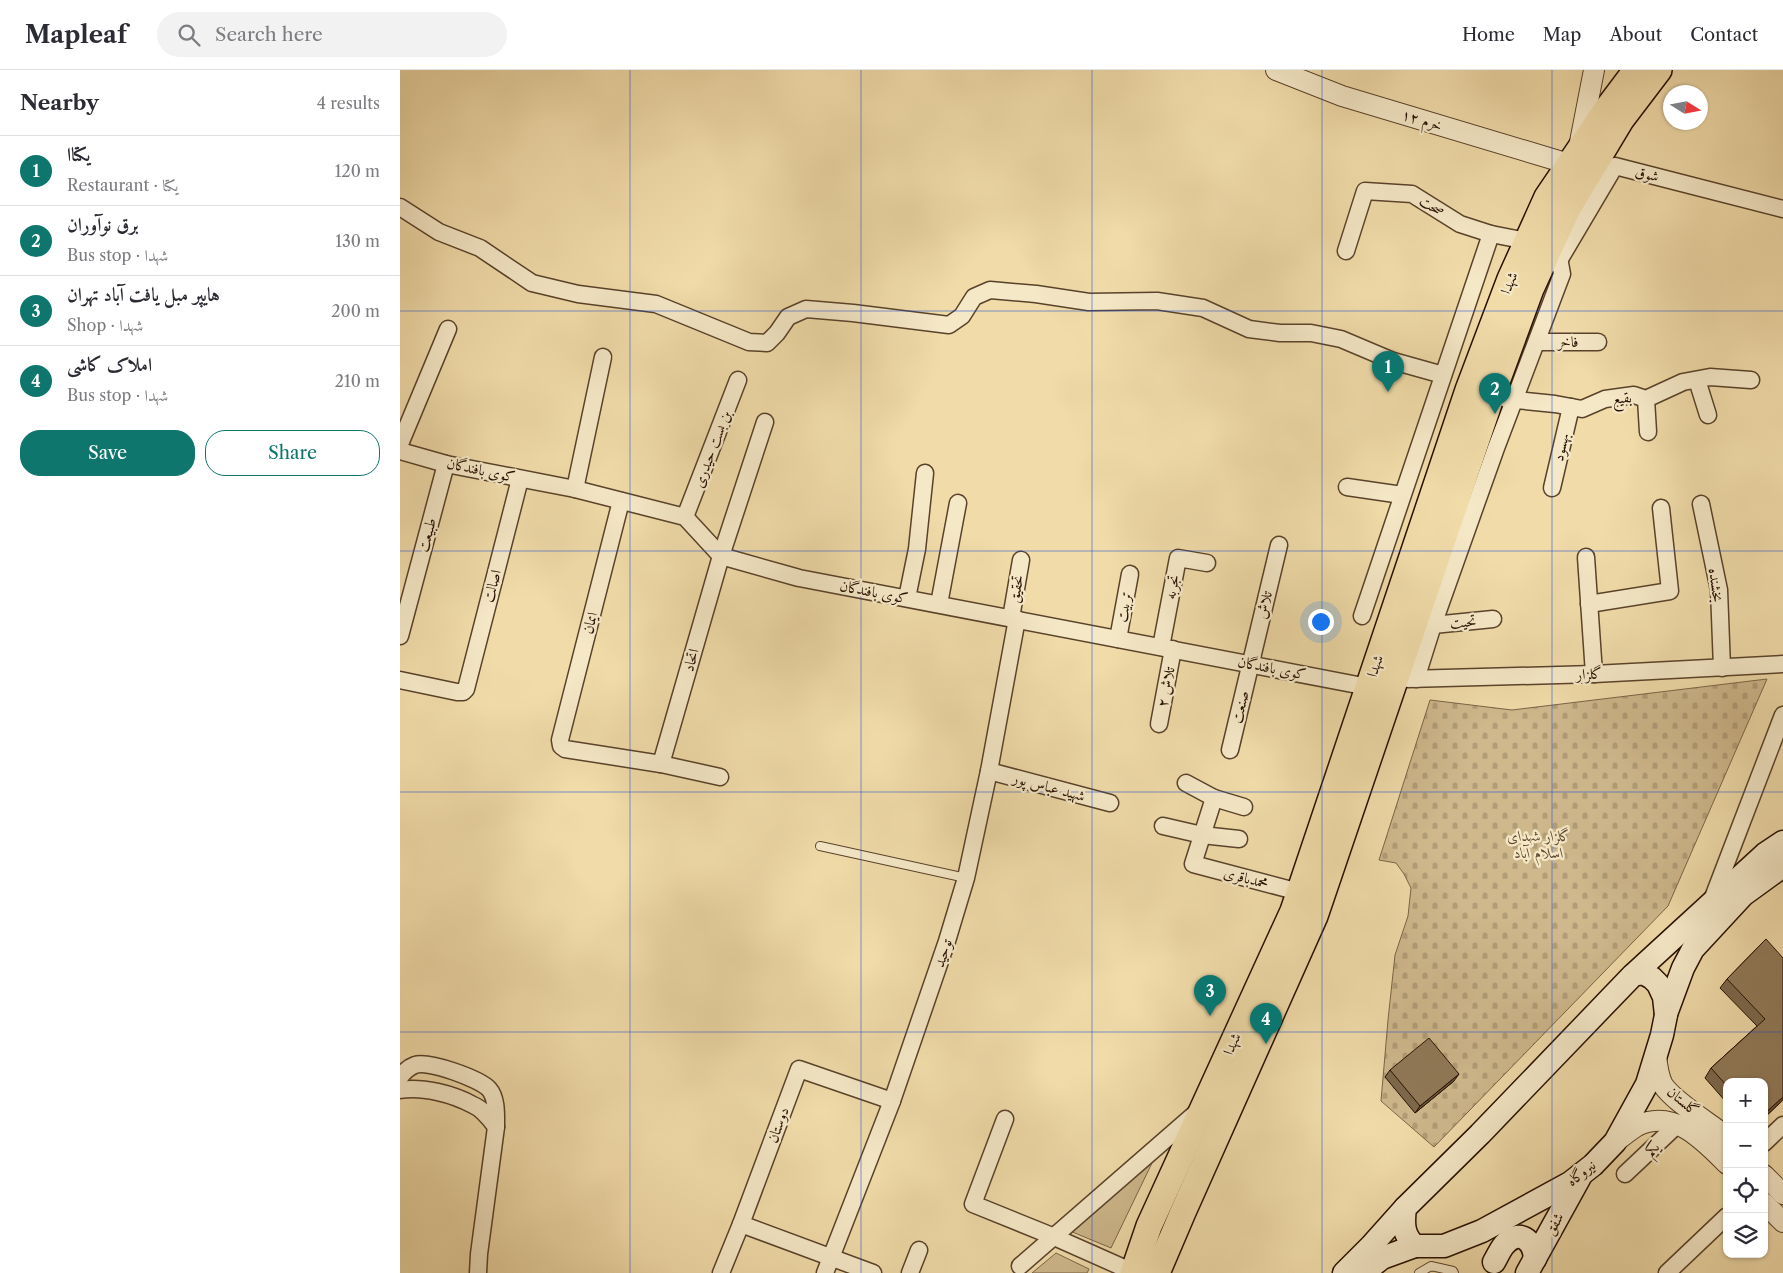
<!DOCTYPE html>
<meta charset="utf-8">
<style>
body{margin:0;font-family:"Libre Caslon Text",Amiri,serif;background:#f2f2f3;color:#2b2b33}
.controls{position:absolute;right:15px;bottom:15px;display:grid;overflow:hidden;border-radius:10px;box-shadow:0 1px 4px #0004}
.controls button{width:45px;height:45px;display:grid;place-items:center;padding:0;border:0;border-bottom:1px solid #e1e1e2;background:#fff;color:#2b2b33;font:25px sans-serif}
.compass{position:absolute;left:1263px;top:15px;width:45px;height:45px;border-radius:50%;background:#fff;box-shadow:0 1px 4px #0004;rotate:101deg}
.you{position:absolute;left:920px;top:551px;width:18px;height:18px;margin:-12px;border:4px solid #fff;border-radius:50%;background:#1a73e8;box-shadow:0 0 0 8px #1a73e833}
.badge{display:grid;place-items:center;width:32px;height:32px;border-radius:50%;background:#0f766e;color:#fff;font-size:16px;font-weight:700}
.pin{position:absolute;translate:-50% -41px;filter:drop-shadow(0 1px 2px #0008)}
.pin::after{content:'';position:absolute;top:26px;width:18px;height:15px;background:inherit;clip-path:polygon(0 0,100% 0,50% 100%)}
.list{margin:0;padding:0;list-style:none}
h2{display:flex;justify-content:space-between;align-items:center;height:65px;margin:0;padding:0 20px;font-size:21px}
h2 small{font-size:16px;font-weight:400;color:#7c7c81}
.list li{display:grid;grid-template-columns:32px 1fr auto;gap:15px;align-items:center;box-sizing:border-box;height:70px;padding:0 20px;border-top:1px solid #e1e1e2}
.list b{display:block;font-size:19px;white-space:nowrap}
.list p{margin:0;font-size:16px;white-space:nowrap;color:#7c7c81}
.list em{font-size:16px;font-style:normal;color:#7c7c81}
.actions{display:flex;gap:10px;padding:15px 20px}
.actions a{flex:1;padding:11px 0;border:1px solid #0f766e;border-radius:20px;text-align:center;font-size:18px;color:#0f766e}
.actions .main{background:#0f766e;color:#fff}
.icon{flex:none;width:28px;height:28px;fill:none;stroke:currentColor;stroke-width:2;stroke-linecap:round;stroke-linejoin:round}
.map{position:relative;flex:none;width:1383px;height:1203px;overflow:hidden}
header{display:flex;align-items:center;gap:30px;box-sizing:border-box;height:70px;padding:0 25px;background:#fff;border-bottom:1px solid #e1e1e2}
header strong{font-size:24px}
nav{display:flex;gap:28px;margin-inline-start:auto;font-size:18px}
.search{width:350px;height:45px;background:#f2f2f3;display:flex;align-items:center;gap:12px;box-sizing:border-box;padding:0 18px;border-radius:28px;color:#7c7c81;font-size:19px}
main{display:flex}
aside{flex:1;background:#fff}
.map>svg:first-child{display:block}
.green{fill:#ceb88c;stroke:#7a6446}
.cemetery{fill:url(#cemetery-stones);stroke:#7a6446}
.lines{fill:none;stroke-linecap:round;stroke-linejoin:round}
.service-casing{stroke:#59422a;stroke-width:10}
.minor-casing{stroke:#59422a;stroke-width:19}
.tertiary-casing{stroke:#59422a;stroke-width:22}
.secondary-casing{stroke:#270f00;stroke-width:25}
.primary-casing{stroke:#270f00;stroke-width:28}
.service{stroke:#f5e8c7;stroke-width:8}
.minor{stroke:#f5e8c7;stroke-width:16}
.tertiary{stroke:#f5e8c7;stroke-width:20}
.secondary{stroke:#f5e8c7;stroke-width:22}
.primary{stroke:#f0dba9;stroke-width:25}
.wall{fill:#7c684c;stroke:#270f00}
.shaded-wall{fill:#65553e;stroke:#270f00}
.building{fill:#907958;stroke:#270f00}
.grid{fill:none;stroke:#1d4ed8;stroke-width:1;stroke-opacity:0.55}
.labels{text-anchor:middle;stroke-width:4.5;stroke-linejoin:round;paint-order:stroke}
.street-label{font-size:15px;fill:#270f00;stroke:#f5e8c7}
.park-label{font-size:15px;font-style:italic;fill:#614a31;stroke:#f5e8c7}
</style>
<header>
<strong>Mapleaf</strong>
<div class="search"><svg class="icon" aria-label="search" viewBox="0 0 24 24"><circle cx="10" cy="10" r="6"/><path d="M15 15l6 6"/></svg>Search here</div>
<nav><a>Home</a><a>Map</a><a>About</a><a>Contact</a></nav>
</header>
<main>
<aside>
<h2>Nearby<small>4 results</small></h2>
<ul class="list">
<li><span class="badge">1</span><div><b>یکتاا</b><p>Restaurant · یکتا</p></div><em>120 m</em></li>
<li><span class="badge">2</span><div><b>برق نوآوران</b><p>Bus stop · شهدا</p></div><em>130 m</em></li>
<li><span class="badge">3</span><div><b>هایپر مبل یافت آباد تهران</b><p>Shop · شهدا</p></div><em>200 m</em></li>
<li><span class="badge">4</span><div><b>املاک کاشی</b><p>Bus stop · شهدا</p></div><em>210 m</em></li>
</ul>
<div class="actions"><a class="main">Save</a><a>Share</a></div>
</aside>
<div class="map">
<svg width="1383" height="1203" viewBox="0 0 1383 1203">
<defs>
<pattern id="cemetery-stones" width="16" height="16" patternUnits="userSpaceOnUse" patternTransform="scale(1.25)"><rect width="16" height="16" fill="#ceb88c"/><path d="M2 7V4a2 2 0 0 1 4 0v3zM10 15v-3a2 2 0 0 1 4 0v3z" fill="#b19d77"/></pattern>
</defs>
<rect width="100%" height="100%" fill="#f0dba9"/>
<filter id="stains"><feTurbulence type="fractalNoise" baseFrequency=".004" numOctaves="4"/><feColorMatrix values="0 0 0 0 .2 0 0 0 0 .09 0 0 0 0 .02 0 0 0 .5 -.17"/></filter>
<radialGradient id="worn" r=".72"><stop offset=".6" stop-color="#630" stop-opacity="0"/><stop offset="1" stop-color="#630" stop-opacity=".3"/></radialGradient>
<!-- green -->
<g class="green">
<polygon points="752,1093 711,1178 670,1161"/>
<polygon points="656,1183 689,1199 687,1203 632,1203"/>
</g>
<!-- cemetery -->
<polygon class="cemetery" points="1367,609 1268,836 1034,1077 981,1031 988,950 995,885 1008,846 1011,818 1004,804 996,793 979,790 1030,630 1112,640"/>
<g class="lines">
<defs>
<g id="service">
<polyline points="420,776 566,808"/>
<polyline points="1019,1203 1031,1196 1053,1201 1054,1203"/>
</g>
<g id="minor">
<polyline points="0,137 39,162 80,178 132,213 178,224 256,234 349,272 367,273 377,263 388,247 406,239 453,243 549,255 562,246 574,227 590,220 636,224 689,232 757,231 803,238 849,259 880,263 911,263 941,269 993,291 1043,305"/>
<polyline points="946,181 965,121 1012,124 1060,154 1091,164 1127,171"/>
<polyline points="1160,189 1215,96 1383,139"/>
<polyline points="1137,272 1198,272"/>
<polyline points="1297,310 1308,345"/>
<polyline points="1106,329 1155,334 1182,339 1205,329 1234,325 1246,329 1283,312 1310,307 1351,310"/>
<polyline points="1246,329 1248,362"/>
<polyline points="0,374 48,259"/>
<polyline points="0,381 46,394 175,419 285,447 321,486 399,508 968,617"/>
<polyline points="947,417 1002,425"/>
<polyline points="1152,418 1171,337"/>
<polyline points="175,419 203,287"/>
<polyline points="221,431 160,670 161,676 165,679 261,694 320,707"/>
<polyline points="1301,434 1319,520 1322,598"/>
<polyline points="285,447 338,310"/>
<polyline points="1186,487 1194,604"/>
<polyline points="507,528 517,479 525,403"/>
<polyline points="539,534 558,433"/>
<polyline points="1189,534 1270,521 1261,438"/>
<polyline points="962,546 1091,164"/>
<polyline points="611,548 621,490"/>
<polyline points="1033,555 1093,549"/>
<polyline points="0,566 46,394"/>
<polyline points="718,569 730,504"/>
<polyline points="761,577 778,488 807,493"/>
<polyline points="1008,609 1194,604 1383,594"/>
<polyline points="1016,609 1033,555 1096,378 1162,204 1155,166"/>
<polyline points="0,610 57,622 63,622 66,619 120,409"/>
<polyline points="759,654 773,579"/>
<polyline points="830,680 879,475"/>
<polyline points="261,694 321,486 365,352"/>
<polyline points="589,701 710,733"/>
<polyline points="786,713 814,728 793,794 899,822"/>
<polyline points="814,728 844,737"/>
<polyline points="763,756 802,765 839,769"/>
<polyline points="1312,830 1383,645"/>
<path d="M0 1007C4 1002 9 997 15 995 28 990 80 1009 89 1019 97 1028 96 1045 96 1057L79 1184 78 1203"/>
<path d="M0 1020C22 1016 53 1024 73 1035 83 1039 90 1049 96 1057"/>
<polyline points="605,1049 573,1134 652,1166 733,1202"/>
<polyline points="1364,1073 1383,1055"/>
<polyline points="1225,1104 1278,1054"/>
<polyline points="341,1154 473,1203"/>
<polyline points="620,1196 797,1042"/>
<polyline points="321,1203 341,1154 399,999 492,1031"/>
<polyline points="425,1203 492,1031 547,871 566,808 589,701 617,549"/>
<polyline points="510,1203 519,1180"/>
<polyline points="1267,1203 1327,1146"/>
</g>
<g id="tertiary">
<polyline points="876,0 942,26 1169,94"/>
<polyline points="1179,77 1194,0"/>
<path d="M1256 985C1257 995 1258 1006 1263 1015 1274 1032 1310 1053 1327 1067"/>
<path d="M1215 1072C1222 1067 1229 1061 1237 1056 1274 1038 1303 1070 1327 1094"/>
<polyline points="1364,1105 1383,1124"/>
<polyline points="1364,1133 1383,1152"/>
</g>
<g id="secondary">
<path d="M1233 905 1243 903 1252 908 1258 914 1264 927 1266 945 1262 965 1247 1014 1215 1072 1193 1095 1170 1113 1082 1161 1044 1176H1015C1003 1165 1003 1154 1005 1138L1080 1064 1233 905 1365 784 1383 772"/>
<polyline points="1266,944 1283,898 1293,879 1343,825 1383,796"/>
<path d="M1094 1192C1097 1187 1100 1180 1104 1175 1119 1158 1134 1170 1135 1189"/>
<polyline points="944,1203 971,1176 1005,1138"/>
<polyline points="963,1203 982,1188 1015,1176"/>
<polyline points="1127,1203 1180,1107"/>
</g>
<g id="primary">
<polyline points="733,1203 749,1156 893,841 1068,320 1110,209 1147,127 1206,40 1236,0"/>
<polyline points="757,1203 783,1142 915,846 1091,328 1131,219 1167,140 1221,50 1259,0"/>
</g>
</defs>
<!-- service casing -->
<use href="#service" class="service-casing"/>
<!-- minor casing -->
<use href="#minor" class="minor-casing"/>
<!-- tertiary casing -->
<use href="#tertiary" class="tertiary-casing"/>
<!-- secondary casing -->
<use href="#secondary" class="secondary-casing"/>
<!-- primary casing -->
<use href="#primary" class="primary-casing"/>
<!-- service -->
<use href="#service" class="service"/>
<!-- minor -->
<use href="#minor" class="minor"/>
<!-- tertiary -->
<use href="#tertiary" class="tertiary"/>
<!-- secondary -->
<use href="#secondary" class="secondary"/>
<!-- primary -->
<use href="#primary" class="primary"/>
</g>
<!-- wall -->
<g class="wall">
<polygon points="1366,869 1383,1030 1364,1048 1364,1012 1327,1012 1327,1033 1305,1008 1311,998 1357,956 1320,918 1327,909"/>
<polygon points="990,1000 1054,1011 1015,1043 985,1007"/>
</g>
<!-- shaded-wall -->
<g class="shaded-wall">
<polygon points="1059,1004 1054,1011 1015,1043 1020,1036"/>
<polygon points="1383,1027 1383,1030 1364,1048 1364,1044"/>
</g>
<!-- building -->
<g class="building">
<polygon points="1366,869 1383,888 1383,1027 1364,1044 1364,1012 1327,1012 1327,1016 1311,998 1365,949 1327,909"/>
<polygon points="1029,968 1059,1004 1020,1036 990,1000"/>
</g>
<!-- grid -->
<path class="grid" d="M230 0V1203M461 0V1203M692 0V1203M922 0V1203M1152 0V1203M0 241H1383M0 481H1383M0 722H1383M0 962H1383"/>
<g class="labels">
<!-- street labels -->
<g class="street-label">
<text transform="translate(1022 50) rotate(17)" y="5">خرم ۱۲</text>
<text transform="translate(1247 104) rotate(14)" y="5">شوق</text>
<text transform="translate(1032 136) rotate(32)" y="5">صحت</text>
<text transform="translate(1109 213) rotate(-68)" y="5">شهدا</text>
<text x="1168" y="277">فاخر</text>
<text transform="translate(1222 328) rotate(-5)" y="5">بقیع</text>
<text transform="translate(1161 377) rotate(-77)" y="5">بهسود</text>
<text transform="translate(312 379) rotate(-69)" y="5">بن بست حیدری</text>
<text transform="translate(81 400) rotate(12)" y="5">کوی بافندگان</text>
<text transform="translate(27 465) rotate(-75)" y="5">طبیعت</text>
<text transform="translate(1316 515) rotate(82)" y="5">بخشنده</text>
<text transform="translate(92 516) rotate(-75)" y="5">اصالت</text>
<text transform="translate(772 517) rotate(-79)" y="5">تجربه</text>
<text transform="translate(616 519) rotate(-80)" y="5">تحقیق</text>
<text transform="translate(474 522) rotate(11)" y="5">کوی بافندگان</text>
<text transform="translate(864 535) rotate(-76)" y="5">تلاش</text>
<text transform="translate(724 537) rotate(-80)" y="5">تربیت</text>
<text transform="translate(1063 552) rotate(-5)" y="5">تحیت</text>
<text transform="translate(190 553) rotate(-76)" y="5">ایمان</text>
<text transform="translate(291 590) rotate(-74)" y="5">اتحاد</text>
<text transform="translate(975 596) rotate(-71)" y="5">شهدا</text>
<text transform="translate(872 598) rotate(11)" y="5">کوی بافندگان</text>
<text transform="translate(1189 604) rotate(-2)" y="5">گلزار</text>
<text transform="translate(766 617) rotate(-79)" y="5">تلاش ۲</text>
<text transform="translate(840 637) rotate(-77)" y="5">صنعت</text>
<text transform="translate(649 717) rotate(15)" y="5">شهید عباس پور</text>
<text transform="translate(846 808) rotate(15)" y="5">محمدباقری</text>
<text transform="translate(543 883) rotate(-72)" y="5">توحید</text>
<text transform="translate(832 974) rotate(-66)" y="5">شهدا</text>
<text transform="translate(1283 1031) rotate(40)" y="5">گلستان</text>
<text transform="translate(378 1055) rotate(-70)" y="5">دوستان</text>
<text transform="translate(1252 1079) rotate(-43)" y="5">یکم</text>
<text transform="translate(1181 1103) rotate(-38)" y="5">نیروگاه</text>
<text transform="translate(1154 1154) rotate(-61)" y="5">شفق</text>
</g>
<!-- park labels -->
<g class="park-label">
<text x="1139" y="771">گلزار شهدای<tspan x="1139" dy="17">اسلام آباد</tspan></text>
</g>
</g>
<rect width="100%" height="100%" filter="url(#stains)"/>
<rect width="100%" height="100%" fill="url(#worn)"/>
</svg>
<div class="controls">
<button>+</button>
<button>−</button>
<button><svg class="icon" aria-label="locate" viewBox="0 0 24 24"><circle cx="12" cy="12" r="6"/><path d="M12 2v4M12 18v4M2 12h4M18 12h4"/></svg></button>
<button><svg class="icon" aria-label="layers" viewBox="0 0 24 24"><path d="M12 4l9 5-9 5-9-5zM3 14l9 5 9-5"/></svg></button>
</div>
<svg class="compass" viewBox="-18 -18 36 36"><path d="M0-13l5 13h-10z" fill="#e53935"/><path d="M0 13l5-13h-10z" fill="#7c7c81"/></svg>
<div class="you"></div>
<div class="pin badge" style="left:988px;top:322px">1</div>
<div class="pin badge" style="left:1095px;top:344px">2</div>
<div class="pin badge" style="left:810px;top:946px">3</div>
<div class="pin badge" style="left:866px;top:974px">4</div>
</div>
</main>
